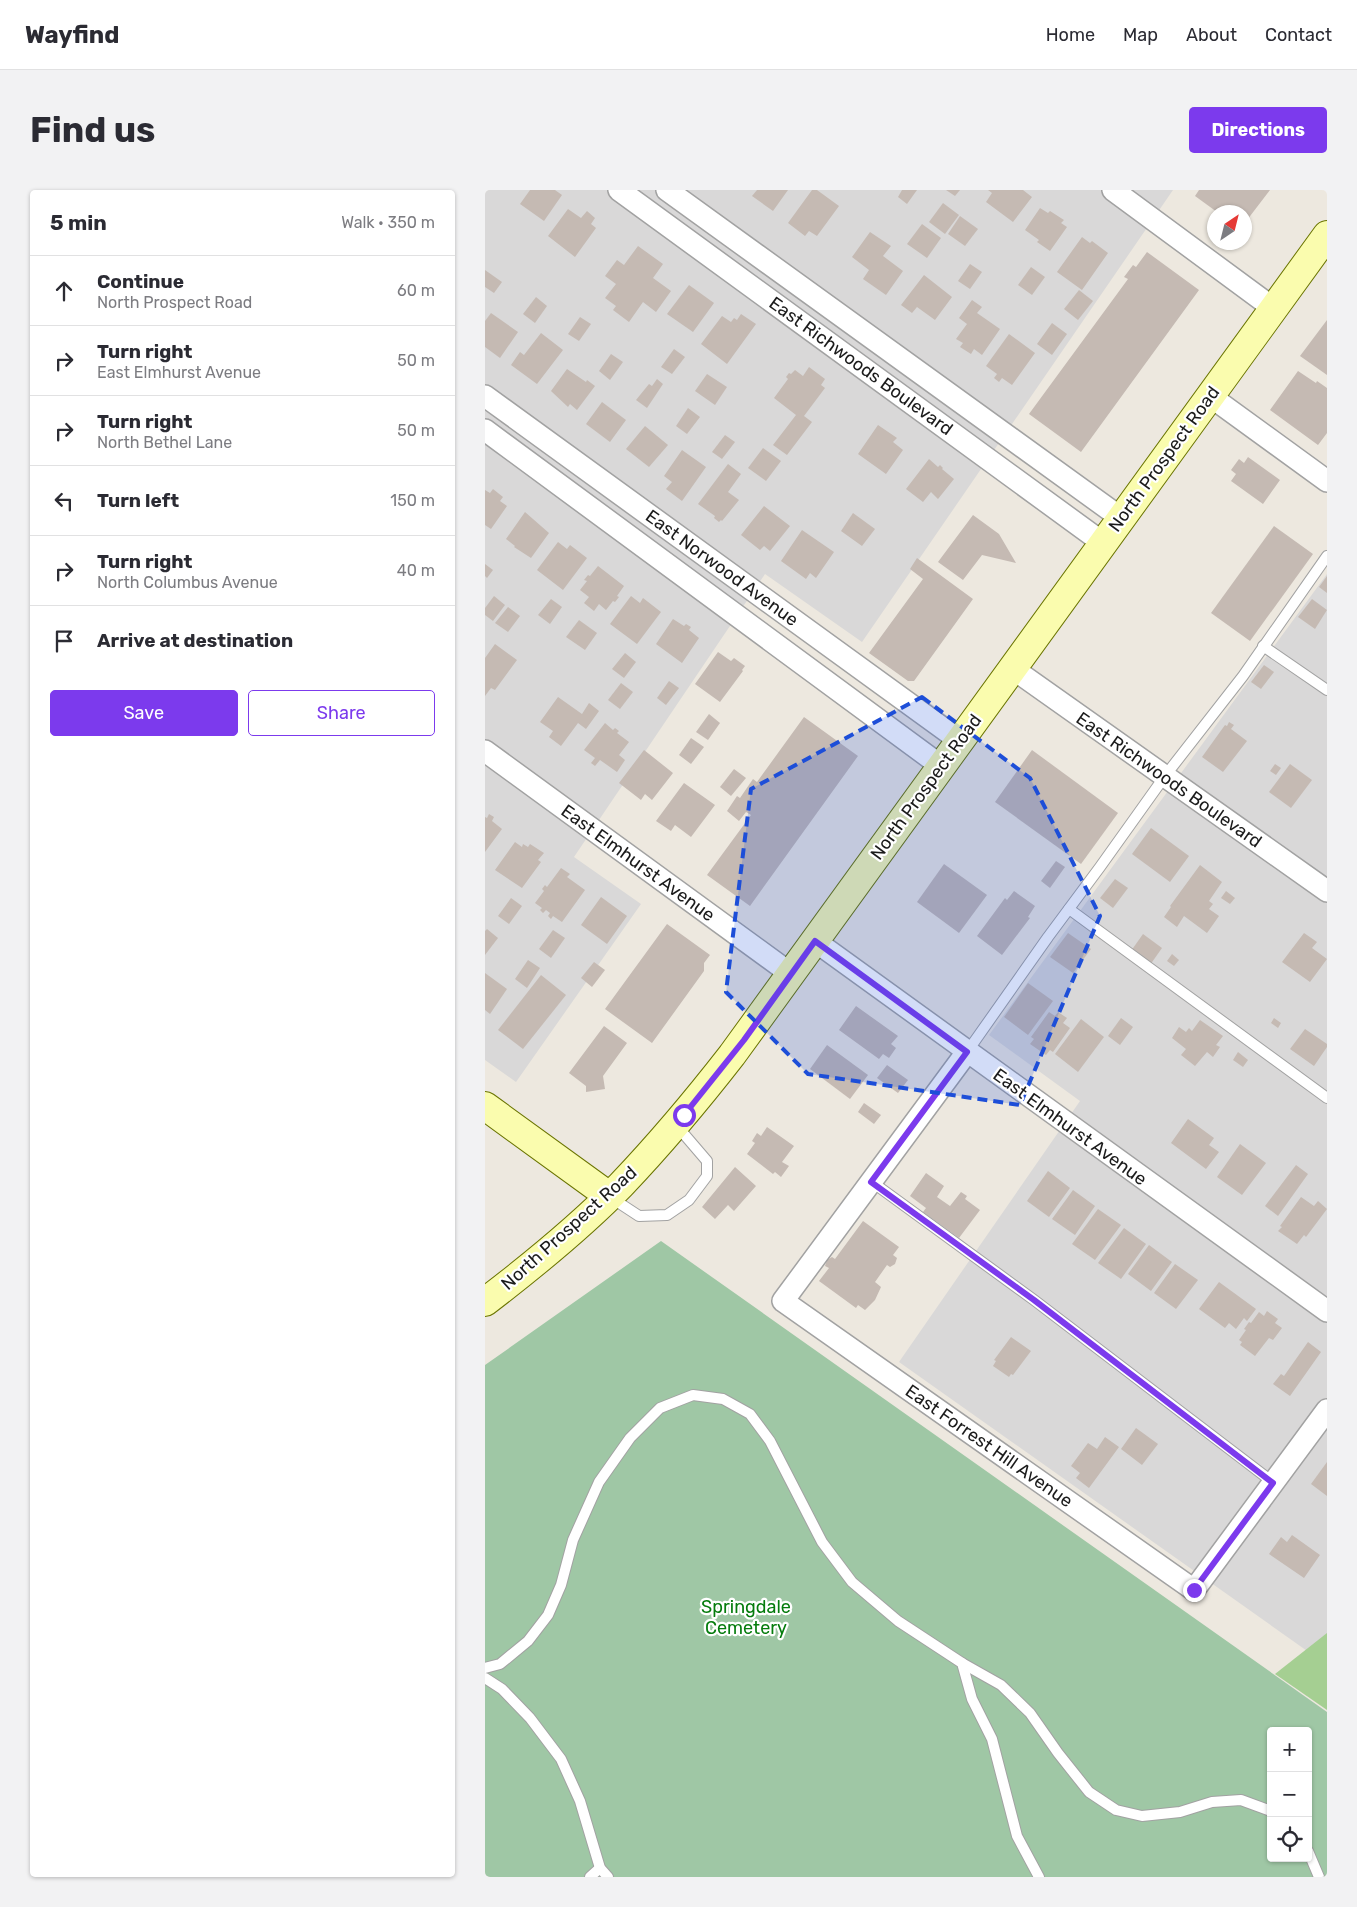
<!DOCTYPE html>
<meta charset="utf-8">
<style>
body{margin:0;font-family:Rubik,sans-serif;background:#f2f2f3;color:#2b2b33}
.controls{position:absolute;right:15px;bottom:15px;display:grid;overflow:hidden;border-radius:5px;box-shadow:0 1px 4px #0004}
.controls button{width:45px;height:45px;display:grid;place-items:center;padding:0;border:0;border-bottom:1px solid #e1e1e2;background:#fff;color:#2b2b33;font:25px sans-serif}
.compass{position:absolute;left:722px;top:15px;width:45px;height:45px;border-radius:50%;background:#fff;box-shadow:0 1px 4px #0004;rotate:35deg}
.stop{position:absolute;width:15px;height:15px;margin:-11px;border:4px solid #7c3aed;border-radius:50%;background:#fff}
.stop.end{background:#7c3aed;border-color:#fff;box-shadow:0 1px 5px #0008}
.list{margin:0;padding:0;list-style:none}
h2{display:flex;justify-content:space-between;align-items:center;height:65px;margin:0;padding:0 20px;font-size:21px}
h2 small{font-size:16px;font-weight:400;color:#7c7c81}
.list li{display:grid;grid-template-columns:32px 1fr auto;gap:15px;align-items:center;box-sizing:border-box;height:70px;padding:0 20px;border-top:1px solid #e1e1e2}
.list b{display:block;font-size:19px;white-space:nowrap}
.list p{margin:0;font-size:16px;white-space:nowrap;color:#7c7c81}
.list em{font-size:16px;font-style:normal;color:#7c7c81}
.actions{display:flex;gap:10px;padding:15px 20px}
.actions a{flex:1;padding:11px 0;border:1px solid #7c3aed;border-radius:5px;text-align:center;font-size:18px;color:#7c3aed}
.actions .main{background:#7c3aed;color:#fff}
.icon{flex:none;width:28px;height:28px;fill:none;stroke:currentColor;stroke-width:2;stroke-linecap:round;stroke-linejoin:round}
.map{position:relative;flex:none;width:842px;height:1687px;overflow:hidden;border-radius:5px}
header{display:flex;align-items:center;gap:30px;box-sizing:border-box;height:70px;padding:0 25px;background:#fff;border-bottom:1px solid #e1e1e2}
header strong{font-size:24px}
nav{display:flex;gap:28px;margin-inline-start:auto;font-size:18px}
.intro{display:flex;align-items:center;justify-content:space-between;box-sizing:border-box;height:120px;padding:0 30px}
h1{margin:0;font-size:35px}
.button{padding:12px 22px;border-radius:5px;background:#7c3aed;color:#fff;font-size:18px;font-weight:700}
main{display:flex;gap:30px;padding:0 30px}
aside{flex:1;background:#fff;border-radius:5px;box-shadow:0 1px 4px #0004}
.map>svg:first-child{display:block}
.residential{fill:#d9d8d8}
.forest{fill:#a5cf92}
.cemetery{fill:#9fc7a5;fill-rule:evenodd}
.building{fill:#c5bab3}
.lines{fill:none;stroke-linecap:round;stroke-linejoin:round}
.service-casing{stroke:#a2a2a2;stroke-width:12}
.minor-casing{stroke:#a2a2a2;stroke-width:24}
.secondary-casing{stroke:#6a7400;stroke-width:30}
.service{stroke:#fff;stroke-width:10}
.minor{stroke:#fff;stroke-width:21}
.secondary{stroke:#fafcae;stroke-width:28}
.route{stroke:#7c3aed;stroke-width:6}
.marked{fill:#1d4ed8;fill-opacity:0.2;stroke:#1d4ed8;stroke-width:4;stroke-dasharray:10 6;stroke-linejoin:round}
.labels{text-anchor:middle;stroke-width:4.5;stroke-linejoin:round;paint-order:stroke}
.street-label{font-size:18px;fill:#1b1b1b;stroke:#fff}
.park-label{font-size:18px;fill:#057c0d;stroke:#fff}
</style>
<header>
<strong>Wayfind</strong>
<nav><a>Home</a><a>Map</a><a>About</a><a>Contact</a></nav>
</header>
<div class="intro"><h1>Find us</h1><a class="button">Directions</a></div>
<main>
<aside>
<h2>5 min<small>Walk · 350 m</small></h2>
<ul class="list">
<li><svg class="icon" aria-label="ahead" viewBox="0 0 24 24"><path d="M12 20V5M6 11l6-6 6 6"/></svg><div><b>Continue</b><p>North Prospect Road</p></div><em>60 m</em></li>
<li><svg class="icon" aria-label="right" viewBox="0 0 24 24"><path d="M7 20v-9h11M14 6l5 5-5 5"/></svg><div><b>Turn right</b><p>East Elmhurst Avenue</p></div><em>50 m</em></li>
<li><svg class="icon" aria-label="right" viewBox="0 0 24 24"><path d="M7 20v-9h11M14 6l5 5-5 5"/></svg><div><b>Turn right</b><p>North Bethel Lane</p></div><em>50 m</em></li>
<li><svg class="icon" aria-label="left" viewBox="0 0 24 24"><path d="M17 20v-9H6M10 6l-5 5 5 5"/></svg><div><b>Turn left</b></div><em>150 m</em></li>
<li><svg class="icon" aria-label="right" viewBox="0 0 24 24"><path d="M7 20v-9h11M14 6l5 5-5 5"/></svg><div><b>Turn right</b><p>North Columbus Avenue</p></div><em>40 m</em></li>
<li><svg class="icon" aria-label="arrive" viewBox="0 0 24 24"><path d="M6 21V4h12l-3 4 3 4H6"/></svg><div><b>Arrive at destination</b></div></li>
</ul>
<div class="actions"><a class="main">Save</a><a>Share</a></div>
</aside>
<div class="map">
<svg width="842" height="1687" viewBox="0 0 842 1687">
<rect width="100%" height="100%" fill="#ede8df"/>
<!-- residential -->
<g class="residential">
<polygon points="0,0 688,0 377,452 280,384 89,667 156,714 31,892 0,870"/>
<polygon points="842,384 842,1475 414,1172 595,911 504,845"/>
</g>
<!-- forest -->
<polygon class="forest" points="842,1443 842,1520 790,1484"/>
<!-- cemetery -->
<path class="cemetery" d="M176 1051 842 1522V1687H0V1175ZM786 1541H823V1668H786Z"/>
<!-- building -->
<g class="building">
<polygon points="45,0 70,0 77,5 59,31 35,14"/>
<polygon points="272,0 303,0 288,21 267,6"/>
<polygon points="327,0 332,0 354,16 332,46 324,41 320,46 303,33"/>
<polygon points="417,0 432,0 422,14 413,7"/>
<polygon points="461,0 475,0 470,6"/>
<polygon points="503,0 538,0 547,7 528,32 501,12 507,3"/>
<polygon points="714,0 785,0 759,34 759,22 732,22 710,6"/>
<polygon points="458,13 474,25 460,44 444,32"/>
<polygon points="555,18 563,23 565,21 579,30 576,33 582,37 565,61 552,52 554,50 540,40"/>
<polygon points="83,19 96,28 102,21 110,28 106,34 111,38 90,67 63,46"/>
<polygon points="475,26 493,39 480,56 463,44"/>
<polygon points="437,34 456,48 442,68 422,54"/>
<polygon points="385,42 406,56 398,66 418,81 401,105 378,89 384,80 367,67"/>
<polygon points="597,47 605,53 607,51 623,63 597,100 572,82"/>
<polygon points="153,56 178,74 168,88 186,101 171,122 158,112 144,132 128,120 131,116 120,108 131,94 120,86 132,70 139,75"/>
<polygon points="662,62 714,100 596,262 544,224 643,89 639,87 648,75 651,77"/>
<polygon points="485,74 497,82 485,99 473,91"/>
<polygon points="546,77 560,87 547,105 533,95"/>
<polygon points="0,80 17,92 9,103 0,97"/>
<polygon points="439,85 467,107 450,130 432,117 427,123 416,115"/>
<polygon points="204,95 229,113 208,142 182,124"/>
<polygon points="594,100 608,111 593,130 579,119"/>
<polygon points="51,107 62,116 50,133 38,124"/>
<polygon points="487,110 497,117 492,123 515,139 497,165 489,159 486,164 475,157 478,153 471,149 482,134 474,128"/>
<polygon points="6,123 33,142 15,168 0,157 0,131"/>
<polygon points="256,124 271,134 242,174 216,154 237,126 246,132 249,128 252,130"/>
<polygon points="95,127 106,134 94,151 83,144"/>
<polygon points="842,130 842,185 815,166"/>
<polygon points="567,133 582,144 567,165 552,154"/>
<polygon points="56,143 78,160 52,194 26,175 35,162 39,165"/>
<polygon points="524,144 550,163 527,195 517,188 514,192 509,188 512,184 501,176"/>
<polygon points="189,159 200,167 187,184 176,177"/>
<polygon points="126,164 138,172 125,190 114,181"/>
<polygon points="324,177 340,189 336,195 340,198 319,226 327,232 302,265 288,255 311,225 289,208 303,189 301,187 304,183 306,184 310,180 318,186"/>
<polygon points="82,179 101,192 102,190 110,196 92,220 85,214 83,217 66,201"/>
<polygon points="813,181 831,193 832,191 842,198 842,243 833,255 785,220"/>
<polygon points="222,184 242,197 230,215 210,201"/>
<polygon points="172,189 178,194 162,218 151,210 164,194 167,196"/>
<polygon points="117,212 141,230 125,252 101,234"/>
<polygon points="203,218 215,227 202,244 191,236"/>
<polygon points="393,235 412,248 408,252 418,260 401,284 373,264"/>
<polygon points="160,236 183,255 164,277 141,259"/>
<polygon points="240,245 250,252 237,269 227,262"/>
<polygon points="278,258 296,271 281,291 263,278"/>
<polygon points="197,260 221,277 197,311 181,299 187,292 179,286"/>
<polygon points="763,267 795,290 778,314 746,291 751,284 746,280 754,269 759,273"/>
<polygon points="444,269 453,277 455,275 458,278 457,279 469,289 453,309 446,302 438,312 421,299"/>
<polygon points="243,274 256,284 243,302 254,310 237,331 236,330 234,332 229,328 230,326 213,314"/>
<polygon points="8,299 18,307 15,311 22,316 6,339 0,335 0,300 5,303"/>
<polygon points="279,316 305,336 285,361 279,356 275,360 256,345"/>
<polygon points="40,322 64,343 46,368 29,357 30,356 21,349"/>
<polygon points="368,323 390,339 377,356 356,341"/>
<polygon points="488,325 514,344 531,373 497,365 478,390 453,372"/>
<polygon points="789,336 828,364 765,451 726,423"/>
<polygon points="317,340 349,362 331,388 325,383 321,389 296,371"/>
<polygon points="73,352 82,359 85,355 102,368 78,400 52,380"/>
<polygon points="432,368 488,409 429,491 423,491 384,463 438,389 425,379"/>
<polygon points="0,374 8,380 2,388 0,386"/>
<polygon points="113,376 139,396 132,406 134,407 130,412 128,411 121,420 114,414 109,421 99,413 104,407 95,400 102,391 99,390 103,385 105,386"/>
<polygon points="842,386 842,403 834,397"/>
<polygon points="9,406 20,415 8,431 0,425 0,418"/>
<polygon points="146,406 155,413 158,408 176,422 152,454 125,434"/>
<polygon points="66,409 77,417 65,434 53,425"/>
<polygon points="827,409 842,420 830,439 813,427"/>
<polygon points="23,417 35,426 23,442 10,433"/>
<polygon points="188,429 199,436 201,434 206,437 204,440 214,448 197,473 171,454"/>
<polygon points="94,430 112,443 100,460 81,447"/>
<polygon points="10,454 32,470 10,500 6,498 0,506 0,468"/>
<polygon points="233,462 246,471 249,468 260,476 257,480 258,481 235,512 210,494"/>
<polygon points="140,463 151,472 139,488 127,479"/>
<polygon points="779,475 789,482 776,499 766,492"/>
<polygon points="184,491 194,498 181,515 172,508"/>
<polygon points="136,493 148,502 135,519 123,510"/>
<polygon points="73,507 97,524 104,513 114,521 101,539 93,533 76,556 64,547 68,541 55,532"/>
<polygon points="224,524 235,533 223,550 211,542"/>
<polygon points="319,527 373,566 265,716 222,685 266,625 261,622 254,631 242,621 252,606 255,608 268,589 272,592"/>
<polygon points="744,532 749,535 746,539 762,551 738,582 717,567 740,535 742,536"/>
<polygon points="120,533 128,540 130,538 134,541 132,543 144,552 134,565 140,570 132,582 115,570 110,576 106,573 110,568 99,560"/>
<polygon points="206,548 219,557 206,574 194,565"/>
<polygon points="159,560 188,583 167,610 160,604 156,610 134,593"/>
<polygon points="547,560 633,623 596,674 510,612"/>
<polygon points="790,574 796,578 791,585 785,581"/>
<polygon points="805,574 827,590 806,618 784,602"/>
<polygon points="249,579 261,588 246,606 235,597"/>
<polygon points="199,593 230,615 206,647 190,635 186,641 171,631"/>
<polygon points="4,624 9,627 7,631 17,639 0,662 0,627 2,628"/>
<polygon points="666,638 704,666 685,692 647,664"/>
<polygon points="30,652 37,657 38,654 43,657 45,654 59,663 53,670 56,672 37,698 10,680"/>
<polygon points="571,671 580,677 565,698 556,691"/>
<polygon points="459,674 502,705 474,743 432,712"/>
<polygon points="715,675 737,692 724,711 728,714 724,719 734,726 722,743 699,726 692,737 679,727 686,717 685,716"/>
<polygon points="76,678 85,684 82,687 100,700 77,732 68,726 66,729 63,726 65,723 61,720 58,723 55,720 57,718 50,713 59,701 57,699 60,695 62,697"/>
<polygon points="630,689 643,698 628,718 615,708"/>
<polygon points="529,701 550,716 543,727 545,728 517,765 492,746 520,708 522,710"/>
<polygon points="741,701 750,708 745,714 736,708"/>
<polygon points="116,707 142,726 122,754 96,735"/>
<polygon points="26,708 37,716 24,734 13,726"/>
<polygon points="182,734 225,765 219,773 219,781 167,853 120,819"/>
<polygon points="2,739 13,748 0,765 0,741"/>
<polygon points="68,740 80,748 66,768 54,759"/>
<polygon points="583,743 606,759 588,783 565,767"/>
<polygon points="819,743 832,752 827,758 842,769 825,792 797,772"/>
<polygon points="658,744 677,758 665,775 646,761"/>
<polygon points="687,764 694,770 689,776 682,771"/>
<polygon points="43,770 55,778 42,798 30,789"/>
<polygon points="109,772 120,780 107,797 96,788"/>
<polygon points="0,783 22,799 5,824 0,820"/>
<polygon points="56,785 81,805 38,859 13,840"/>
<polygon points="543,793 568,811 543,845 519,827"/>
<polygon points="371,816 413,846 406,854 411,858 404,868 398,864 394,869 354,840"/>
<polygon points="564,822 570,826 573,822 582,828 578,833 585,838 568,862 565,860 561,865 545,854 549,849 546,847"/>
<polygon points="636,828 648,837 635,855 623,846"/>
<polygon points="789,828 796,833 793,838 786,833"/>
<polygon points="596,829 619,847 593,882 570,864"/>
<polygon points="715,830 738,846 731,855 735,857 728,867 722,862 710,876 696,865 701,859 687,848 694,837 701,842 704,838 707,841"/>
<polygon points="119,836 142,853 118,886 120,899 101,902 101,896 84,883"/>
<polygon points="820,839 842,854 842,857 829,876 805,859"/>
<polygon points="342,855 383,885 365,909 325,879"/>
<polygon points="753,862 763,870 758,877 748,870"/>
<polygon points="402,875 423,890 413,903 392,888"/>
<polygon points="379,913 396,925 389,934 373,922"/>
<polygon points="703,929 729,948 724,955 734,962 721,979 686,953"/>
<polygon points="282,937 309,956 297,972 304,976 296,987 290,982 288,984 262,964 270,953 267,951 272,943 276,946"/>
<polygon points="755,954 781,973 757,1005 732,987"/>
<polygon points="811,975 823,984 793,1026 780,1016"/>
<polygon points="250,977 271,996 249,1021 243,1015 230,1029 217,1017"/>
<polygon points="563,981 585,998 564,1027 542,1011"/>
<polygon points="441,983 459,996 452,1007 465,1016 476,1002 482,1006 480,1009 495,1020 474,1048 438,1022 441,1018 425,1006"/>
<polygon points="588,1000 610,1016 590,1045 567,1029"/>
<polygon points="816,1007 829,1016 833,1011 842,1019 821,1047 819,1045 812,1054 793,1041 797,1037 795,1036"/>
<polygon points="613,1019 636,1035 610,1070 587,1054"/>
<polygon points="378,1031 414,1057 408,1065 412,1068 410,1074 405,1077 402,1075 390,1092 396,1097 390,1110 380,1120 373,1115 371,1118 334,1091 344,1078 340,1076 342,1070 347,1067 350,1069"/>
<polygon points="639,1038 661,1054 636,1089 613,1073"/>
<polygon points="664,1055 687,1072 666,1101 643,1084"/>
<polygon points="690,1074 713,1090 691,1119 669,1103"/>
<polygon points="734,1092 771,1119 762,1131 759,1128 751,1139 744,1133 740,1138 714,1119"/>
<polygon points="782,1121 793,1129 790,1133 797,1138 788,1150 784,1148 770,1166 755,1155 757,1152 754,1150 761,1140 759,1139 764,1132 766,1133 774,1122 779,1126"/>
<polygon points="526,1147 546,1161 528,1185 526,1184 524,1187 508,1176 511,1171 509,1170"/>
<polygon points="823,1152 836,1162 805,1206 788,1194 796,1184 799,1186"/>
<polygon points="651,1238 673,1254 657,1275 636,1259"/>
<polygon points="620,1247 634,1257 604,1298 591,1288 595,1283 586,1276 603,1253 612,1259"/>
<polygon points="842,1272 842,1306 826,1294"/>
<polygon points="807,1345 835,1365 819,1388 784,1364 796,1347 802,1352"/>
</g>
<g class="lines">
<defs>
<g id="service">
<polyline points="778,456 842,500"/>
<polyline points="584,719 842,908"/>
<polyline points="482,862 563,747 615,677 680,586 758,486 842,366"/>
<polyline points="387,992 549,1110 789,1293"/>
<polyline points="125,1007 154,1026 182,1025 204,1010 222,986 222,971 192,936"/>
<polyline points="477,1473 516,1495 545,1523 573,1563 604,1602 631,1620 657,1626 695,1622 727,1612 756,1610 786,1621"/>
<polyline points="0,1478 15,1474 43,1451 63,1425 76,1395 88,1350 114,1292 145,1248 175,1218 208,1205 238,1209 265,1224 285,1251 337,1352 367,1392 413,1431 477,1473 487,1509 507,1549 532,1646 554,1687"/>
<polyline points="0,1488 17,1499 45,1528 76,1569 95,1611 115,1678 123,1687"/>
<polyline points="823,1661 834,1687"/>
<polyline points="105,1687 115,1678"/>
</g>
<g id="minor">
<polyline points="134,0 618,353"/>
<polyline points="182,0 636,328"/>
<polyline points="628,0 788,118"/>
<polyline points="0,206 474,550"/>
<polyline points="725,206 842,291"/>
<polyline points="0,240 456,576"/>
<polyline points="527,478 842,701"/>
<polyline points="0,561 306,784"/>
<polyline points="330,751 842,1121"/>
<polyline points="482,862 298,1111 709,1400 842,1220"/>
</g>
<g id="secondary">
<polyline points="0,916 124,1006"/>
<path d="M0 1112C47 1076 94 1038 136 995 175 954 212 910 247 865L842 45"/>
</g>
</defs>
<!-- service casing -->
<use href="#service" class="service-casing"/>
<!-- minor casing -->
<use href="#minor" class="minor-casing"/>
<!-- secondary casing -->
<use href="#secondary" class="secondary-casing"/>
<!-- service -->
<use href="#service" class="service"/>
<!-- minor -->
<use href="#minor" class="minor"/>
<!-- secondary -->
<use href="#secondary" class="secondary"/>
</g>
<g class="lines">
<!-- route -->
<polyline class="route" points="199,925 259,850 330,751 482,862 386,992 549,1110 788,1293 709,1400"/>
</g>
<!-- marked area -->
<path class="marked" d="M437 507 545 588 615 726 535 915 323 884 241 802 266 599Z"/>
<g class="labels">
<!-- street labels -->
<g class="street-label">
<text transform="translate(376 176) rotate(36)" y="6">East Richwoods Boulevard</text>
<text transform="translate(679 269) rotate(-54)" y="6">North Prospect Road</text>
<text transform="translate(237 378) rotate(36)" y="6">East Norwood Avenue</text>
<text transform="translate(684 590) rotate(35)" y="6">East Richwoods Boulevard</text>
<text transform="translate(441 597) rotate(-54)" y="6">North Prospect Road</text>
<text transform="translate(153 673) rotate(36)" y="6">East Elmhurst Avenue</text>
<text transform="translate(585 937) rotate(36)" y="6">East Elmhurst Avenue</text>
<text transform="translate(84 1038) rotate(-42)" y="6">North Prospect Road</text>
<text transform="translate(504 1256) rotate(35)" y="6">East Forrest Hill Avenue</text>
</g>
<!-- park labels -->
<g class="park-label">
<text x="261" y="1423">Springdale<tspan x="261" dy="21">Cemetery</tspan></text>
</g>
</g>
</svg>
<div class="controls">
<button>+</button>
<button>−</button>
<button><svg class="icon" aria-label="locate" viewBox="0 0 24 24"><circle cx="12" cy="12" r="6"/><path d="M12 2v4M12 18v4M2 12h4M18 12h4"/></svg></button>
</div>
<svg class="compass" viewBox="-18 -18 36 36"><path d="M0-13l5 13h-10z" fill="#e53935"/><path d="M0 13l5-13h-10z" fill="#7c7c81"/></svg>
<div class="stop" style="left:199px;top:925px"></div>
<div class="stop end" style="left:709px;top:1400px"></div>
</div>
</main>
